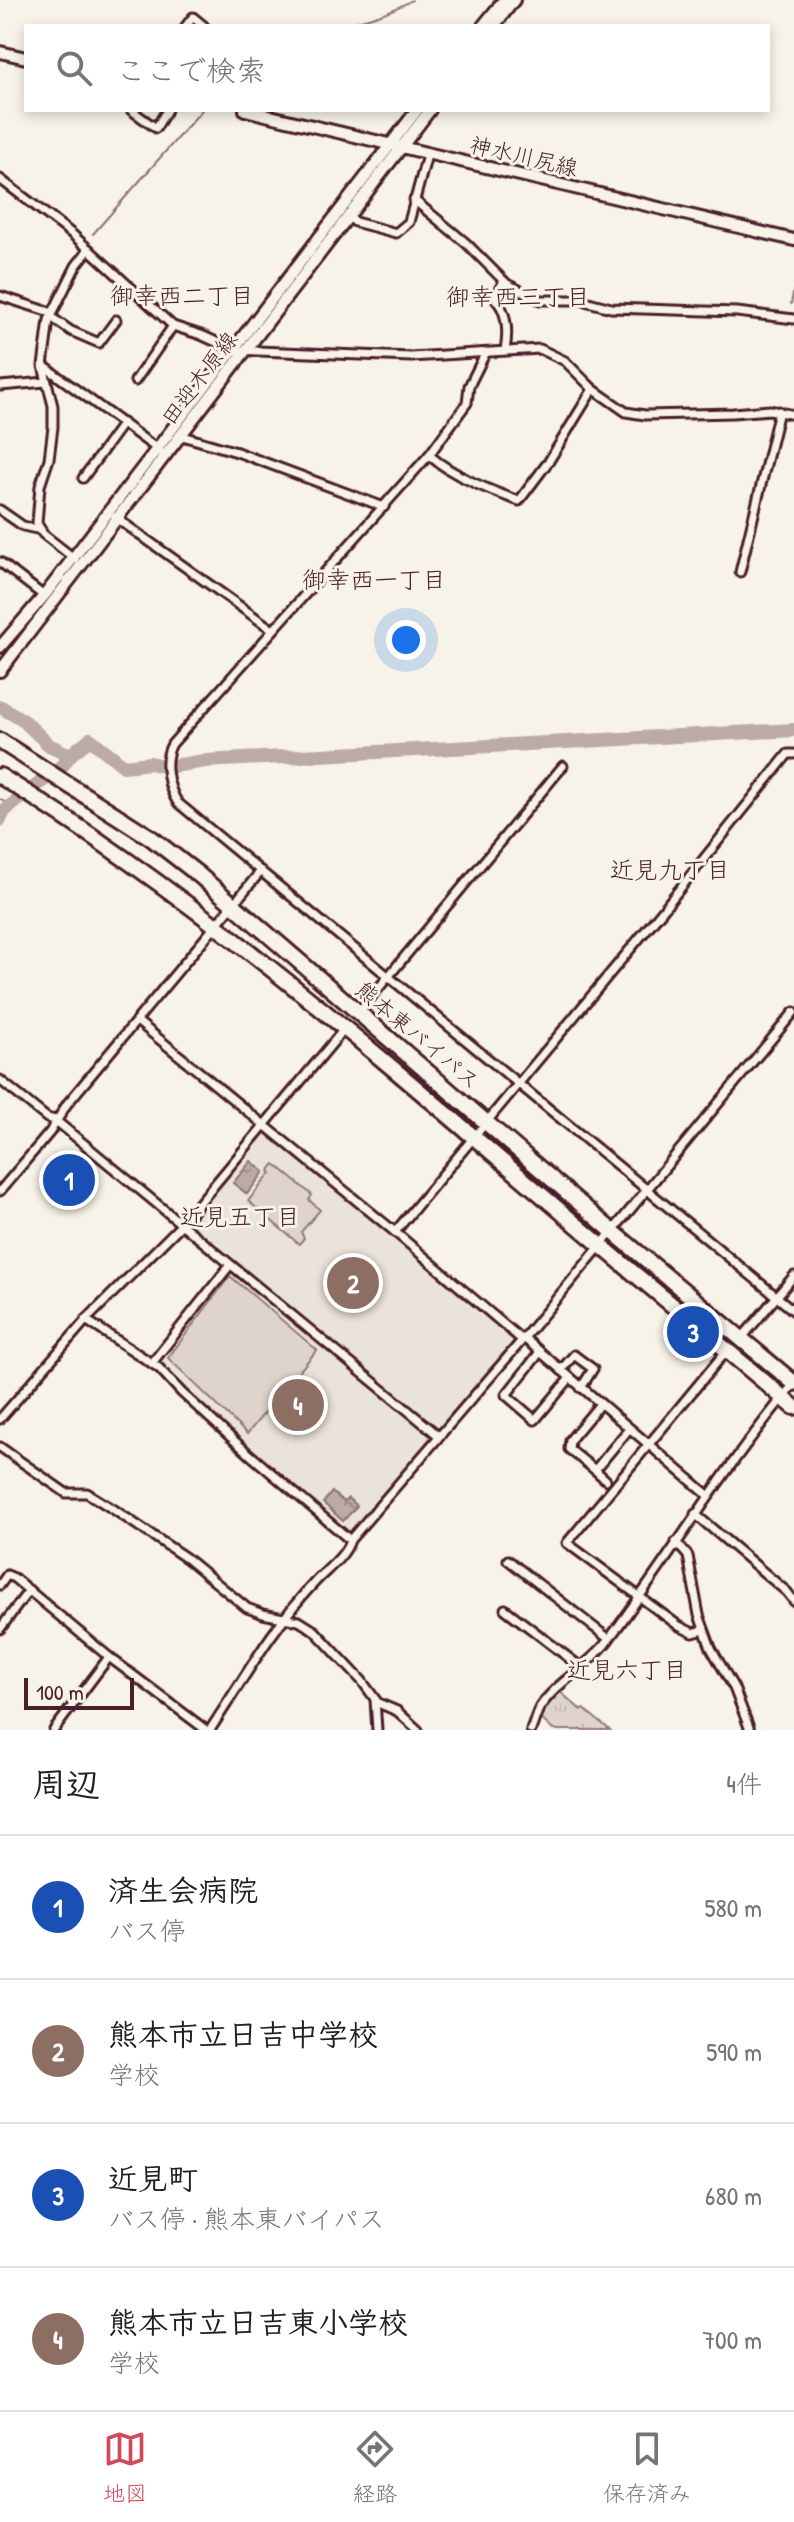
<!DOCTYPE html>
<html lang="ja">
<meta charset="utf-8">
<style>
body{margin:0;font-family:"Patrick Hand","Klee One",sans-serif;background:#f2f2f2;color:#202124}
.scale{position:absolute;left:24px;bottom:20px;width:110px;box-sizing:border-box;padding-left:8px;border:4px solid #4a1f2b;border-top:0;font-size:22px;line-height:28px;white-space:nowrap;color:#4a1f2b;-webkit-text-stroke:6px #f7f3e8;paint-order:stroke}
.you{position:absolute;left:406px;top:640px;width:28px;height:28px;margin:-20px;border:6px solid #fff;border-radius:50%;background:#1a73e8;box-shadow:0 0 0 12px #1a73e833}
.badge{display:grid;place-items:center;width:52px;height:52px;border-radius:50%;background:#d1495b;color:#fff;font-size:26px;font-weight:700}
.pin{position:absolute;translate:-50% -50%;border:4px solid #fff;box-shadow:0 2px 8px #0006}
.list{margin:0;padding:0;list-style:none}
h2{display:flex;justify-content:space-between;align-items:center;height:104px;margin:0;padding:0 32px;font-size:34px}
h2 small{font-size:26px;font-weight:400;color:#757577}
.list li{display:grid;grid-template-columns:52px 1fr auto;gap:24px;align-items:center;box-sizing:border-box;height:144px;padding:0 32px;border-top:2px solid #e0e0e0}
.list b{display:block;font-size:30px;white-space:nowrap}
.list p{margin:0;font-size:26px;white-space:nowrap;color:#757577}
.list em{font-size:26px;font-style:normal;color:#757577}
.icon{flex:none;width:44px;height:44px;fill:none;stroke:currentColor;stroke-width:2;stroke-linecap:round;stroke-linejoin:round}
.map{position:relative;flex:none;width:794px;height:1730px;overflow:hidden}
.search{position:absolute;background:#fff;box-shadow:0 4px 12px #0003;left:24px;right:24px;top:24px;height:88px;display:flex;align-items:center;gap:20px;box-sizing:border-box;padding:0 28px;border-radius:0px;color:#757577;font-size:30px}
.sheet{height:680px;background:#fff}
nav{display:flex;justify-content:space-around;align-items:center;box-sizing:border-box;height:112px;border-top:2px solid #e0e0e0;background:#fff;font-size:22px;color:#757577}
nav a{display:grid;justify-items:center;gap:4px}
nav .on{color:#d1495b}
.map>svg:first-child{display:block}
.built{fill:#eae3da}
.grass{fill:url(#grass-tufts);stroke:#947a7c;stroke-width:2}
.garden{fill:#ded4cc;stroke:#947a7c;stroke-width:2}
.water{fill:url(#water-ripples);stroke:#8e7275;stroke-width:2}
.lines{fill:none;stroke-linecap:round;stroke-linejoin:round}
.stream{stroke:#8e7275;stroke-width:2}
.river{stroke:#bcaaa7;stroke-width:14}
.street-casing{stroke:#4a1f2b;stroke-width:13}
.secondary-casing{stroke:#4a1f2b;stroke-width:16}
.highway-casing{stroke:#4a1f2b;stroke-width:20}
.street{stroke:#f7f3e8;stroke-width:7}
.secondary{stroke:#f7f3e8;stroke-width:10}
.highway{stroke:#f7f3e8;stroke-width:14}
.labels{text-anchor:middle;stroke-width:6;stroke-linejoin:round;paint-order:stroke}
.street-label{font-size:22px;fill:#4a1f2b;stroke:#f7f3e8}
.neighbourhood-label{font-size:24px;fill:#4a1f2b;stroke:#f7f3e8}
</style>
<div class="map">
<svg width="794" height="1730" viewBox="0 0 794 1730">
<defs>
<pattern id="grass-tufts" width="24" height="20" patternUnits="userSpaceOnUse" patternTransform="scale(2)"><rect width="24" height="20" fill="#ded4cc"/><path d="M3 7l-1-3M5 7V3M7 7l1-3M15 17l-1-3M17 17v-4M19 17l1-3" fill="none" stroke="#c0b6af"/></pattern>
<pattern id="water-ripples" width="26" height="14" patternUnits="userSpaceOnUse" patternTransform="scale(2)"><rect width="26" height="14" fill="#bcaaa7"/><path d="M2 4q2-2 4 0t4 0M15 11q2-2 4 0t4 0" fill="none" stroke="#9b8a88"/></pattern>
</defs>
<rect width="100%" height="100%" fill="#f7f3e8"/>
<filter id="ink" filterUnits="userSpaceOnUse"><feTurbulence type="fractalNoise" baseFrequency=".0125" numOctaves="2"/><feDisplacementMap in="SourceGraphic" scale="16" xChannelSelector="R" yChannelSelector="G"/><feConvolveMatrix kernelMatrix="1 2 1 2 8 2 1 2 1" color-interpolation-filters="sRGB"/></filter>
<g filter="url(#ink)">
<!-- built -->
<polygon class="built" points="264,1124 522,1340 350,1540 152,1363 230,1265 181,1225"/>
<!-- grass -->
<polygon class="grass" points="557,1689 581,1710 584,1709 610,1730 553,1730 537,1715"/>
<!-- garden -->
<g class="garden">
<polygon points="275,1164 312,1195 309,1200 320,1210 301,1232 304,1238 299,1244 248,1201 271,1173 269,1171"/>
<polygon points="230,1276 317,1350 247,1434 168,1358"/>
</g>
<!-- water -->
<g class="water">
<polygon points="251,1161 264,1172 247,1194 233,1183"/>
<polygon points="332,1492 344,1502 348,1498 357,1506 343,1521 323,1503"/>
</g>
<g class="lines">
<!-- stream -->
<g class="stream">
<path d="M336 26C363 20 388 14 412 0"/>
<polyline points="93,234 202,110"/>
<polyline points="791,304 794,289"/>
<polyline points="0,799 11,806"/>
</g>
<!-- river -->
<g class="river">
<polyline points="1,707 24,721 49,745 70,755 90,739 124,766 150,763 167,767 205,761 794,730"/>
<polyline points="0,820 4,811 63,765 70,755"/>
</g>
<defs>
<g id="street">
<polyline points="186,26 193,17 204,26"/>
<polyline points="131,110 156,128 167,110"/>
<polyline points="0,179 72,234 173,326 201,335 234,350 411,357 540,349 565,361 593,389 626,412 645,415 733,413 770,410 794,415"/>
<polyline points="414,200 466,243 507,284 540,300 581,300 611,308 737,312 794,319"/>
<polyline points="349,217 355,222 396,233 409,222 427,155"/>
<path d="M504 281 496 295V300C508 312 508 335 505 350"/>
<polyline points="0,296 53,313"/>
<polyline points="51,317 71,331 99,343 116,320"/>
<path d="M485 354 469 386 467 403 429 455 172 744C162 761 168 788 178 803L794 1311"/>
<polyline points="44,366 160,451"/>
<polyline points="135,381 173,326"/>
<polyline points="0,386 46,382"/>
<polyline points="179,435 237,452 384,507"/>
<path d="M429 455C453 476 489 490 519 501L549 461 593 389"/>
<polyline points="83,478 123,423"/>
<polyline points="0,510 23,526 41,530"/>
<polyline points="115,517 273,630"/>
<polyline points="75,559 43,534 37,523 40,486 49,459 53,427 53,406 43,366 49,320 76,266 89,249"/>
<polyline points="0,562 44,596"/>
<polyline points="740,572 779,411"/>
<polyline points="358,1013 563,766"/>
<polyline points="137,1021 395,1232 522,1340"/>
<polyline points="0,1080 47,1118 55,1120 439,1436"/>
<polyline points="0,1191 50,1132 67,1104 261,871"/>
<polyline points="395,1232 662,911 788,754 794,754"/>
<polyline points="86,1320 159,1368 182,1393 248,1453 350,1540"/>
<polyline points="524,1338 709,1496"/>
<polyline points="741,1339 794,1276"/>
<polyline points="540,1352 506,1395 535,1420 570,1378"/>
<polyline points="152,1363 230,1265"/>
<polyline points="561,1370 574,1355 593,1369 581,1388"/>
<polyline points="600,1404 570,1440 569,1449 595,1470 629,1429"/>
<polyline points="0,1419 86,1320 181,1225 345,1028"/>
<polyline points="0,1447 66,1493 87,1493 113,1509 186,1558 247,1608 263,1614 299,1621 315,1631 362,1681 378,1703 397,1711 418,1730"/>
<polyline points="595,1470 606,1480"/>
<polyline points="695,1514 787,1592 794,1601"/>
<polyline points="676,1542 688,1556 699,1615 711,1648 734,1688 750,1730"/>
<polyline points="508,1560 609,1639"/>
<polyline points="0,1585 7,1575 14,1578 109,1657 206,1730"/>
<polyline points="505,1609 582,1668"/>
<polyline points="0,1629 29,1590"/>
<polyline points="704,1630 693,1633 679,1626 567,1543 727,1350"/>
<polyline points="375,1700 377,1730"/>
<polyline points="54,1730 109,1657"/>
<path d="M210 1730C243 1680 273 1626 315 1582 326 1570 346 1556 350 1540L524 1338 794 1012"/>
<path d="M531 1730C534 1723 536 1714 540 1707 557 1682 587 1667 606 1643 670 1558 725 1465 794 1384"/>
</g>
<g id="secondary">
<polyline points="483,26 504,0"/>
<polyline points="494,26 514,0"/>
<polyline points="0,52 26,58"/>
<polyline points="245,110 794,240"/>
<polyline points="0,647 44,596 417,110"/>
<polyline points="0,671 430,110"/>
</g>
<g id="highway">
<polyline points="0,741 150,837 199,875 612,1231 794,1383"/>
<path d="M0 776C217 910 406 1080 599 1244 664 1299 730 1352 794 1407"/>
</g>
</defs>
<!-- street casing -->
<use href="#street" class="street-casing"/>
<!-- secondary casing -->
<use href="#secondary" class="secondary-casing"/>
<!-- highway casing -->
<use href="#highway" class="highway-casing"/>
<!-- street -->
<use href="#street" class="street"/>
<!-- secondary -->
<use href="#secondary" class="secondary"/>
<!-- highway -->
<use href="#highway" class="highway"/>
</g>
</g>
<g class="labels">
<!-- street labels -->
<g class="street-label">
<text transform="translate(524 156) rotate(13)" y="8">神水川尻線</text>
<text transform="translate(199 378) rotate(-53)" y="8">田迎木原線</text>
<text transform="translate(418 1035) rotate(40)" y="8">熊本東バイパス</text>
</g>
<!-- neighbourhood labels -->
<g class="neighbourhood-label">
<text x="182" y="304">御幸西二丁目</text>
<text x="518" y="305">御幸西三丁目</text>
<text x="374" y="588">御幸西一丁目</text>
<text x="670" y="878">近見九丁目</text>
<text x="240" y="1225">近見五丁目</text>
<text x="627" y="1678">近見六丁目</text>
</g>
</g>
</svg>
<div class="scale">100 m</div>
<div class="you"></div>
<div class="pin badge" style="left:69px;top:1180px;background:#1a4fb4">1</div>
<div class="pin badge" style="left:353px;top:1283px;background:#8d6e63">2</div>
<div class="pin badge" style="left:693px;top:1332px;background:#1a4fb4">3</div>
<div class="pin badge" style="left:298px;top:1405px;background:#8d6e63">4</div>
<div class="search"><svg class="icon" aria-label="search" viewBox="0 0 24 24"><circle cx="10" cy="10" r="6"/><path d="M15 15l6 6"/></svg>ここで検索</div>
</div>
<section class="sheet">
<h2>周辺<small>4件</small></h2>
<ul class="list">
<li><span class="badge" style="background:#1a4fb4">1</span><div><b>済生会病院</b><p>バス停</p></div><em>580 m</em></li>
<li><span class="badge" style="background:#8d6e63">2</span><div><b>熊本市立日吉中学校</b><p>学校</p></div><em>590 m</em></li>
<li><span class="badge" style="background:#1a4fb4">3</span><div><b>近見町</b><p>バス停 · 熊本東バイパス</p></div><em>680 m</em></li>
<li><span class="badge" style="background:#8d6e63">4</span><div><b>熊本市立日吉東小学校</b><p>学校</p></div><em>700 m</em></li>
</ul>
</section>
<nav>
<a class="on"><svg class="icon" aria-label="map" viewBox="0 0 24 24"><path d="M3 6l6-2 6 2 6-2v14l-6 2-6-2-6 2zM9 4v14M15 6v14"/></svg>地図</a>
<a><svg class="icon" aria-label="directions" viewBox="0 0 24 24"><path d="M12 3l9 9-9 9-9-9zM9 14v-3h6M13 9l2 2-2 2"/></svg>経路</a>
<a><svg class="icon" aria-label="saved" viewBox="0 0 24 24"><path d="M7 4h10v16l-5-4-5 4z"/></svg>保存済み</a>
</nav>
